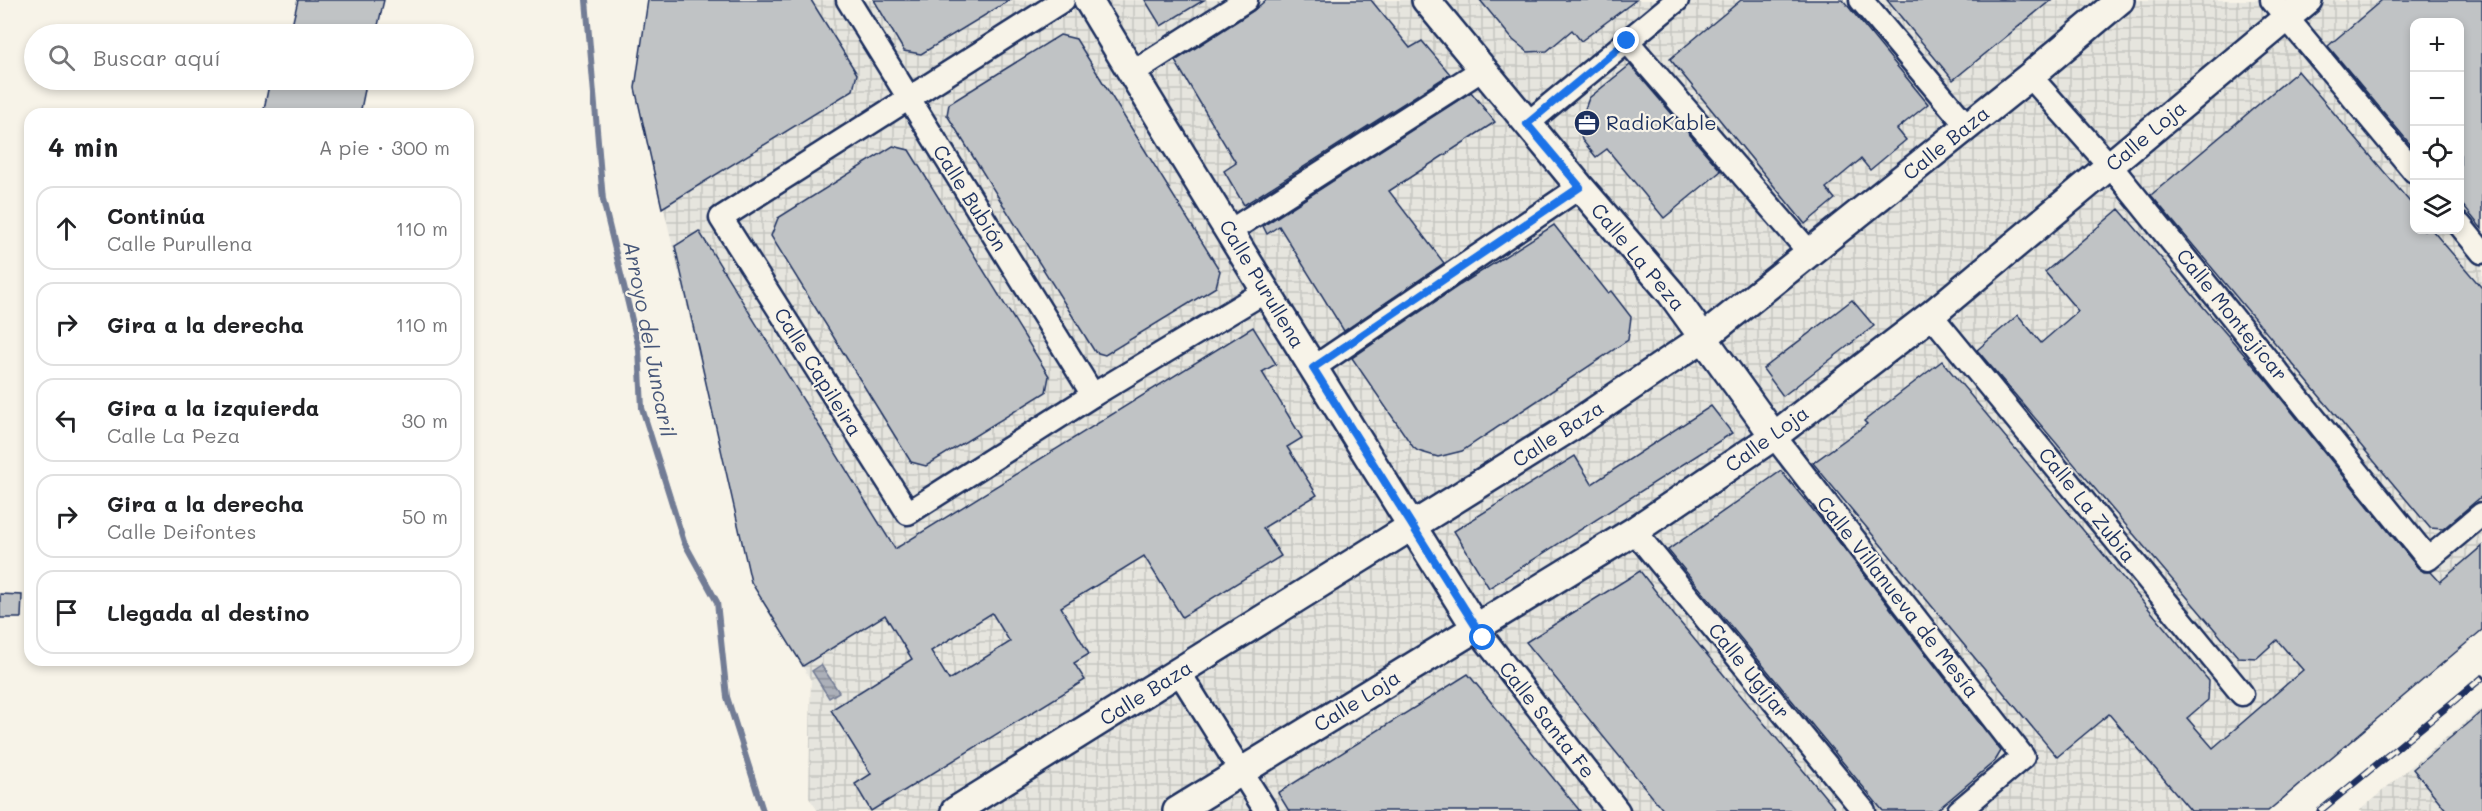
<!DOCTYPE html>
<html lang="es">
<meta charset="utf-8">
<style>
body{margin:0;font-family:Mali,sans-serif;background:#f2f2f2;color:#202124}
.controls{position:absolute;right:18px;top:18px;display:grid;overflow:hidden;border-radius:12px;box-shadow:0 3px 9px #0003}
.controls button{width:54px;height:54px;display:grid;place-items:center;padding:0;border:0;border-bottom:2px solid #e0e0e0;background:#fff;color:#202124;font:30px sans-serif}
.stop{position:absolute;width:18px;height:18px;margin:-14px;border:4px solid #1a73e8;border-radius:50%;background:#fff}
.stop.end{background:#1a73e8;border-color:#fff;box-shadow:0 2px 6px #0008}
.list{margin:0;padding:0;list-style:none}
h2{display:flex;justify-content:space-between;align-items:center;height:78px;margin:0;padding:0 24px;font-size:26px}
h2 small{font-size:20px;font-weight:400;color:#757577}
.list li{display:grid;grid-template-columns:39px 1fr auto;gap:18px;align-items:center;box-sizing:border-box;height:84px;margin:0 12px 12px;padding:0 12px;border:2px solid #e0e0e0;border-radius:18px}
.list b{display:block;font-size:22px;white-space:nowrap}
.list p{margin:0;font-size:20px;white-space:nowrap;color:#757577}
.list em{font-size:20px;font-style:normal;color:#757577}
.icon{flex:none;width:33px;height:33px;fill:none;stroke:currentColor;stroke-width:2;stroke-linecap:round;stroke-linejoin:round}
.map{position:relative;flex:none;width:2482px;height:811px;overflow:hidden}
.search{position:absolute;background:#fff;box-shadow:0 3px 9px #0003;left:24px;top:24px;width:450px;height:66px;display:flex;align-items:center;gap:15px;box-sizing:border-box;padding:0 21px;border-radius:33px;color:#757577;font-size:22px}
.panel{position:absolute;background:#fff;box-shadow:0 3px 9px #0003;left:24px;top:108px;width:450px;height:558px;border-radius:18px}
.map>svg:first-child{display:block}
.industrial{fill:url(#industrial-grid);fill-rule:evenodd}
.water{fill:url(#water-rules);stroke:#727c95;stroke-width:1.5}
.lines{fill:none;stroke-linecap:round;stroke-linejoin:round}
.stream{stroke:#727c95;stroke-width:6}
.building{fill:#c0c3c5;stroke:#1b2f5e;stroke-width:1.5;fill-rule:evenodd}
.minor-casing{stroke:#1b2f5e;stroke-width:27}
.tertiary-casing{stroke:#1b2f5e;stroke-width:32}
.minor{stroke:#f7f3e8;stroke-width:22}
.tertiary{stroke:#f7f3e8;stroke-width:27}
.rail-casing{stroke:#1b2f5e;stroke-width:7}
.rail{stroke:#f7f3e8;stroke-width:4.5;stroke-dasharray:14;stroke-linecap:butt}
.route{stroke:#1a73e8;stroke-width:8}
.labels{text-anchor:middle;stroke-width:4.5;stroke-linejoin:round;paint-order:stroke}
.poi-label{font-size:20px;fill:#1b2f5e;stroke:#f7f3e8;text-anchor:start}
.street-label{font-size:20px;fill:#1b2f5e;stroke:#f7f3e8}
.water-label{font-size:21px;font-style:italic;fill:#465679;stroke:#f7f3e8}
</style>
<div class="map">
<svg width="2482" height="811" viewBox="0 0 2482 811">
<defs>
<pattern id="industrial-grid" width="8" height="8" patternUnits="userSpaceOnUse" patternTransform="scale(1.5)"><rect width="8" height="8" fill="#e6e5de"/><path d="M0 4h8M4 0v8" fill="none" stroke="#c5c5c1"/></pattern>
<pattern id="water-rules" width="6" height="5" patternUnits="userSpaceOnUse" patternTransform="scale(1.5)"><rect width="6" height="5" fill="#acb0b9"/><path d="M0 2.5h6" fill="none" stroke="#8b909a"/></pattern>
</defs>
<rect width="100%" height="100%" fill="#f7f3e8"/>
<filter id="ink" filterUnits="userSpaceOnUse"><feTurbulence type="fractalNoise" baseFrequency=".0167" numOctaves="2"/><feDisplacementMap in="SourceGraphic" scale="12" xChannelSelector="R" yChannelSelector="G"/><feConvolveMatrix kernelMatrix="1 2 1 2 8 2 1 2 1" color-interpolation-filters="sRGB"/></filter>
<g filter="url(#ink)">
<!-- industrial -->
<g class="industrial">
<path d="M650 0H2482V628L2258 811H818L809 798 811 680 754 589 636 91ZM2414 22H2460V230H2414Z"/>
<polygon points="2482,708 2482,811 2359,811 2408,769"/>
</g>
<!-- water -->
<polygon class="water" points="821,665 839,692 829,698 812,671"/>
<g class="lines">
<!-- stream -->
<polyline class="stream" points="586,0 603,200 639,349 642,408 684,542 717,602 727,697 763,811"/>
</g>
<!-- building -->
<g class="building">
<polygon points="298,0 384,0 376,34 290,34"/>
<polygon points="648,0 811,0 857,74 853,90 662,208 635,88"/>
<polygon points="874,0 1010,0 921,54 904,51"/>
<polygon points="1145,0 1204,0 1161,26"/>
<polygon points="1266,0 1371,0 1410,48 1422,41 1450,74 1244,205 1224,171 1236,163 1175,61 1253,11"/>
<polygon points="1480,0 1636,0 1581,41 1572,30 1547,51 1528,52 1513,40"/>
<polygon points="1741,0 1843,0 1928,104 1897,129 1906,140 1870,170 1861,159 1826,188 1835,199 1805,224 1670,59"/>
<polygon points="1887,0 2051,0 1953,80"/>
<polygon points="2382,0 2482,0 2482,229 2460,202 2460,22 2415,22 2415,150 2328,46"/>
<polygon points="1060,35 1076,39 1220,271 1216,287 1105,355 1095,352 947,115 949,104"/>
<polygon points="1630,65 1721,171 1664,218 1607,149 1596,157 1582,140 1579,125 1589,98"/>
<polygon points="2298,71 2415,208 2415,230 2432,230 2482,288 2482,496 2443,529 2430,528 2151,195"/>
<polygon points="270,80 367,80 360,114 287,114 264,109"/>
<polygon points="1471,92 1495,122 1389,191 1444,263 1344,331 1279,226 1267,234 1263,226"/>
<polygon points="893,146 909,150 1049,376 1046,392 926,466 911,462 771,236 778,218"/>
<polygon points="2119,209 2266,380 2418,568 2424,572 2431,572 2440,582 2482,546 2482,630 2268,811 2191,811 2109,714 2057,757 1813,463 1867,424 1864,421 1942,361 2209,681 2208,700 2187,718 2213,748 2303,670 2277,640 2257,658 2238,657 1977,350 2018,315 2041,343 2078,311 2045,272"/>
<polygon points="1554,225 1608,293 1611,291 1631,317 1628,340 1462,451 1438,457 1418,451 1413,447 1352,358 1460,285"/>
<path d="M699 231 895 549 1253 327 1276 364 1262 372 1302 438 1287 447 1317 495 1263 528 1281 556 1182 617 1144 556 1061 607 1089 654 1074 663 1085 680 871 811 855 784 871 774 831 710 912 659 885 615 803 666 751 582 675 246ZM992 613 1010 642 949 680 931 651Z"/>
<polygon points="1852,300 1874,326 1783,396 1763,369"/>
<polygon points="1711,406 1732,433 1489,588 1454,531 1575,456 1592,484"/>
<polygon points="1781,471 1832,533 2001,751 1995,761 1936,811 1883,811 1668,550"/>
<polygon points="1640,571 1674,615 1837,811 1664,811 1526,642"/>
<polygon points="0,594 22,595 21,618 0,618"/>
<polygon points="1468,674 1580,811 1289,811 1278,793"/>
<polygon points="2482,711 2482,811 2447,811 2413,769"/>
</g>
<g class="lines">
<defs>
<g id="minor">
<polyline points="848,0 1093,395"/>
<polyline points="1063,0 721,218 908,513 1093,395 1264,292"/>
<polyline points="1861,0 1967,126"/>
<polyline points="2272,0 2414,171"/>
<polyline points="1627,41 1810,253"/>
<polyline points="1132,73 1246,0"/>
<polyline points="2030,76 2117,174 2428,559 2482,514"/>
<polyline points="1527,124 1677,0"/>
<polyline points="2460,225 2482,252"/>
<polyline points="1230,231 1483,69"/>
<polyline points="1931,315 2242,694"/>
<polyline points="1313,368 1580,187"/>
<polyline points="1774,436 2023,757 1959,811"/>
<polyline points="1634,531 1864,811"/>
<polyline points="1476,628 1618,811"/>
<polyline points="1179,672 1266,811"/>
</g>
<g id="tertiary">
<path d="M1088 0C1215 211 1345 420 1476 628"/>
<polyline points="1426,0 1580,187 1671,293 1774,436"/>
<polyline points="955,811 1571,427 1703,338 2030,76 2120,0"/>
<polyline points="1177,811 1634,531 1774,436 1931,315 2308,0"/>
</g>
</defs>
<!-- minor casing -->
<use href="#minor" class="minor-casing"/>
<!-- tertiary casing -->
<use href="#tertiary" class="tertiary-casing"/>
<!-- minor -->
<use href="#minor" class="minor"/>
<!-- tertiary -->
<use href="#tertiary" class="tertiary"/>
<defs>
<polyline id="rail" points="2320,811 2482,678"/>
</defs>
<!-- rail casing -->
<use href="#rail" class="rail-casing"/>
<!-- rail -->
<use href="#rail" class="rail"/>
</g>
</g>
<g class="lines" filter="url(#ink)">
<!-- route -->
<polyline class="route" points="1483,638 1313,368 1580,187 1527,124 1627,41"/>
</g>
<!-- icons -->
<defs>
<symbol id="office-disc" viewBox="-11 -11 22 22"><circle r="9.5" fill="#1b2f5e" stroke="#f7f3e8"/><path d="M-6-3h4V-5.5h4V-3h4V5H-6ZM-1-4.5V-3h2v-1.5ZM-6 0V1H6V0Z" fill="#fff"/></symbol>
</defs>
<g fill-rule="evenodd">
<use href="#office-disc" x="1572" y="108" width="30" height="30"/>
</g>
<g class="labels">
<!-- poi labels -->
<g class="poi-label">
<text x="1606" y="130">RadioKable</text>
</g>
<!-- street labels -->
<g class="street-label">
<text transform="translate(2146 136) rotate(-40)" y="7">Calle Loja</text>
<text transform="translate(1946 143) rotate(-39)" y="7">Calle Baza</text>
<text transform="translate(970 198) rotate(58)" y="7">Calle Bubión</text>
<text transform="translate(1638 257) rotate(50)" y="7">Calle La Peza</text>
<text transform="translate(1262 284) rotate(59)" y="7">Calle Purullena</text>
<text transform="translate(2232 315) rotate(51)" y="7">Calle Montejícar</text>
<text transform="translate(818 372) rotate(58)" y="7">Calle Capileira</text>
<text transform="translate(1558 434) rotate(-33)" y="7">Calle Baza</text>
<text transform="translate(1767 439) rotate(-36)" y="7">Calle Loja</text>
<text transform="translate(2087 505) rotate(51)" y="7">Calle La Zubia</text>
<text transform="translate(1898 597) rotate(52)" y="7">Calle Villanueva de Mesía</text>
<text transform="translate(1749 671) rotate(51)" y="7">Calle Ugíjar</text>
<text transform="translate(1146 693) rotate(-32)" y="7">Calle Baza</text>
<text transform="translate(1357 701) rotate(-32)" y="7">Calle Loja</text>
<text transform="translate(1547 720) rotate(52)" y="7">Calle Santa Fe</text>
</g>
<!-- water labels -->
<g class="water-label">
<text transform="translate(649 339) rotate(79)" y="7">Arroyo del Juncaril</text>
</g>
</g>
</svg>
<div class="controls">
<button>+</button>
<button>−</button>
<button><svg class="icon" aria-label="locate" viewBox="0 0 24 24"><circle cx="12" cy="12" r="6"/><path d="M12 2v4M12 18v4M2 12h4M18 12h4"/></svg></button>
<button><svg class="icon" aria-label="layers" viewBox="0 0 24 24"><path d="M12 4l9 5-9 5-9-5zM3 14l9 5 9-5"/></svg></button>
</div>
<div class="stop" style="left:1483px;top:638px"></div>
<div class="stop end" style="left:1627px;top:41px"></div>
<div class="search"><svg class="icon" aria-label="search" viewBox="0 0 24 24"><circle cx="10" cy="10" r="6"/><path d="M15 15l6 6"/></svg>Buscar aquí</div>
<section class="panel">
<h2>4 min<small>A pie · 300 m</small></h2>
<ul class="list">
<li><svg class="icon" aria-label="ahead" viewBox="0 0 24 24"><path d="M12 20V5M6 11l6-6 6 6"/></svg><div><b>Continúa</b><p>Calle Purullena</p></div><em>110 m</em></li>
<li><svg class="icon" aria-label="right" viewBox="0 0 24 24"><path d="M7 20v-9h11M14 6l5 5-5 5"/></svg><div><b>Gira a la derecha</b></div><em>110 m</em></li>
<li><svg class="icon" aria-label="left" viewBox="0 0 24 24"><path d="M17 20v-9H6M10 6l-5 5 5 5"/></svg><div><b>Gira a la izquierda</b><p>Calle La Peza</p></div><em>30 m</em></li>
<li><svg class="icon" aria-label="right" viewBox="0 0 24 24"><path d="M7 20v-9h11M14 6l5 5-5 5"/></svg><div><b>Gira a la derecha</b><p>Calle Deifontes</p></div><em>50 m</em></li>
<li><svg class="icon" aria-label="arrive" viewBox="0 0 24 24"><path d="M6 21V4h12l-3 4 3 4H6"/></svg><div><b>Llegada al destino</b></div></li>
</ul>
</section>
</div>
